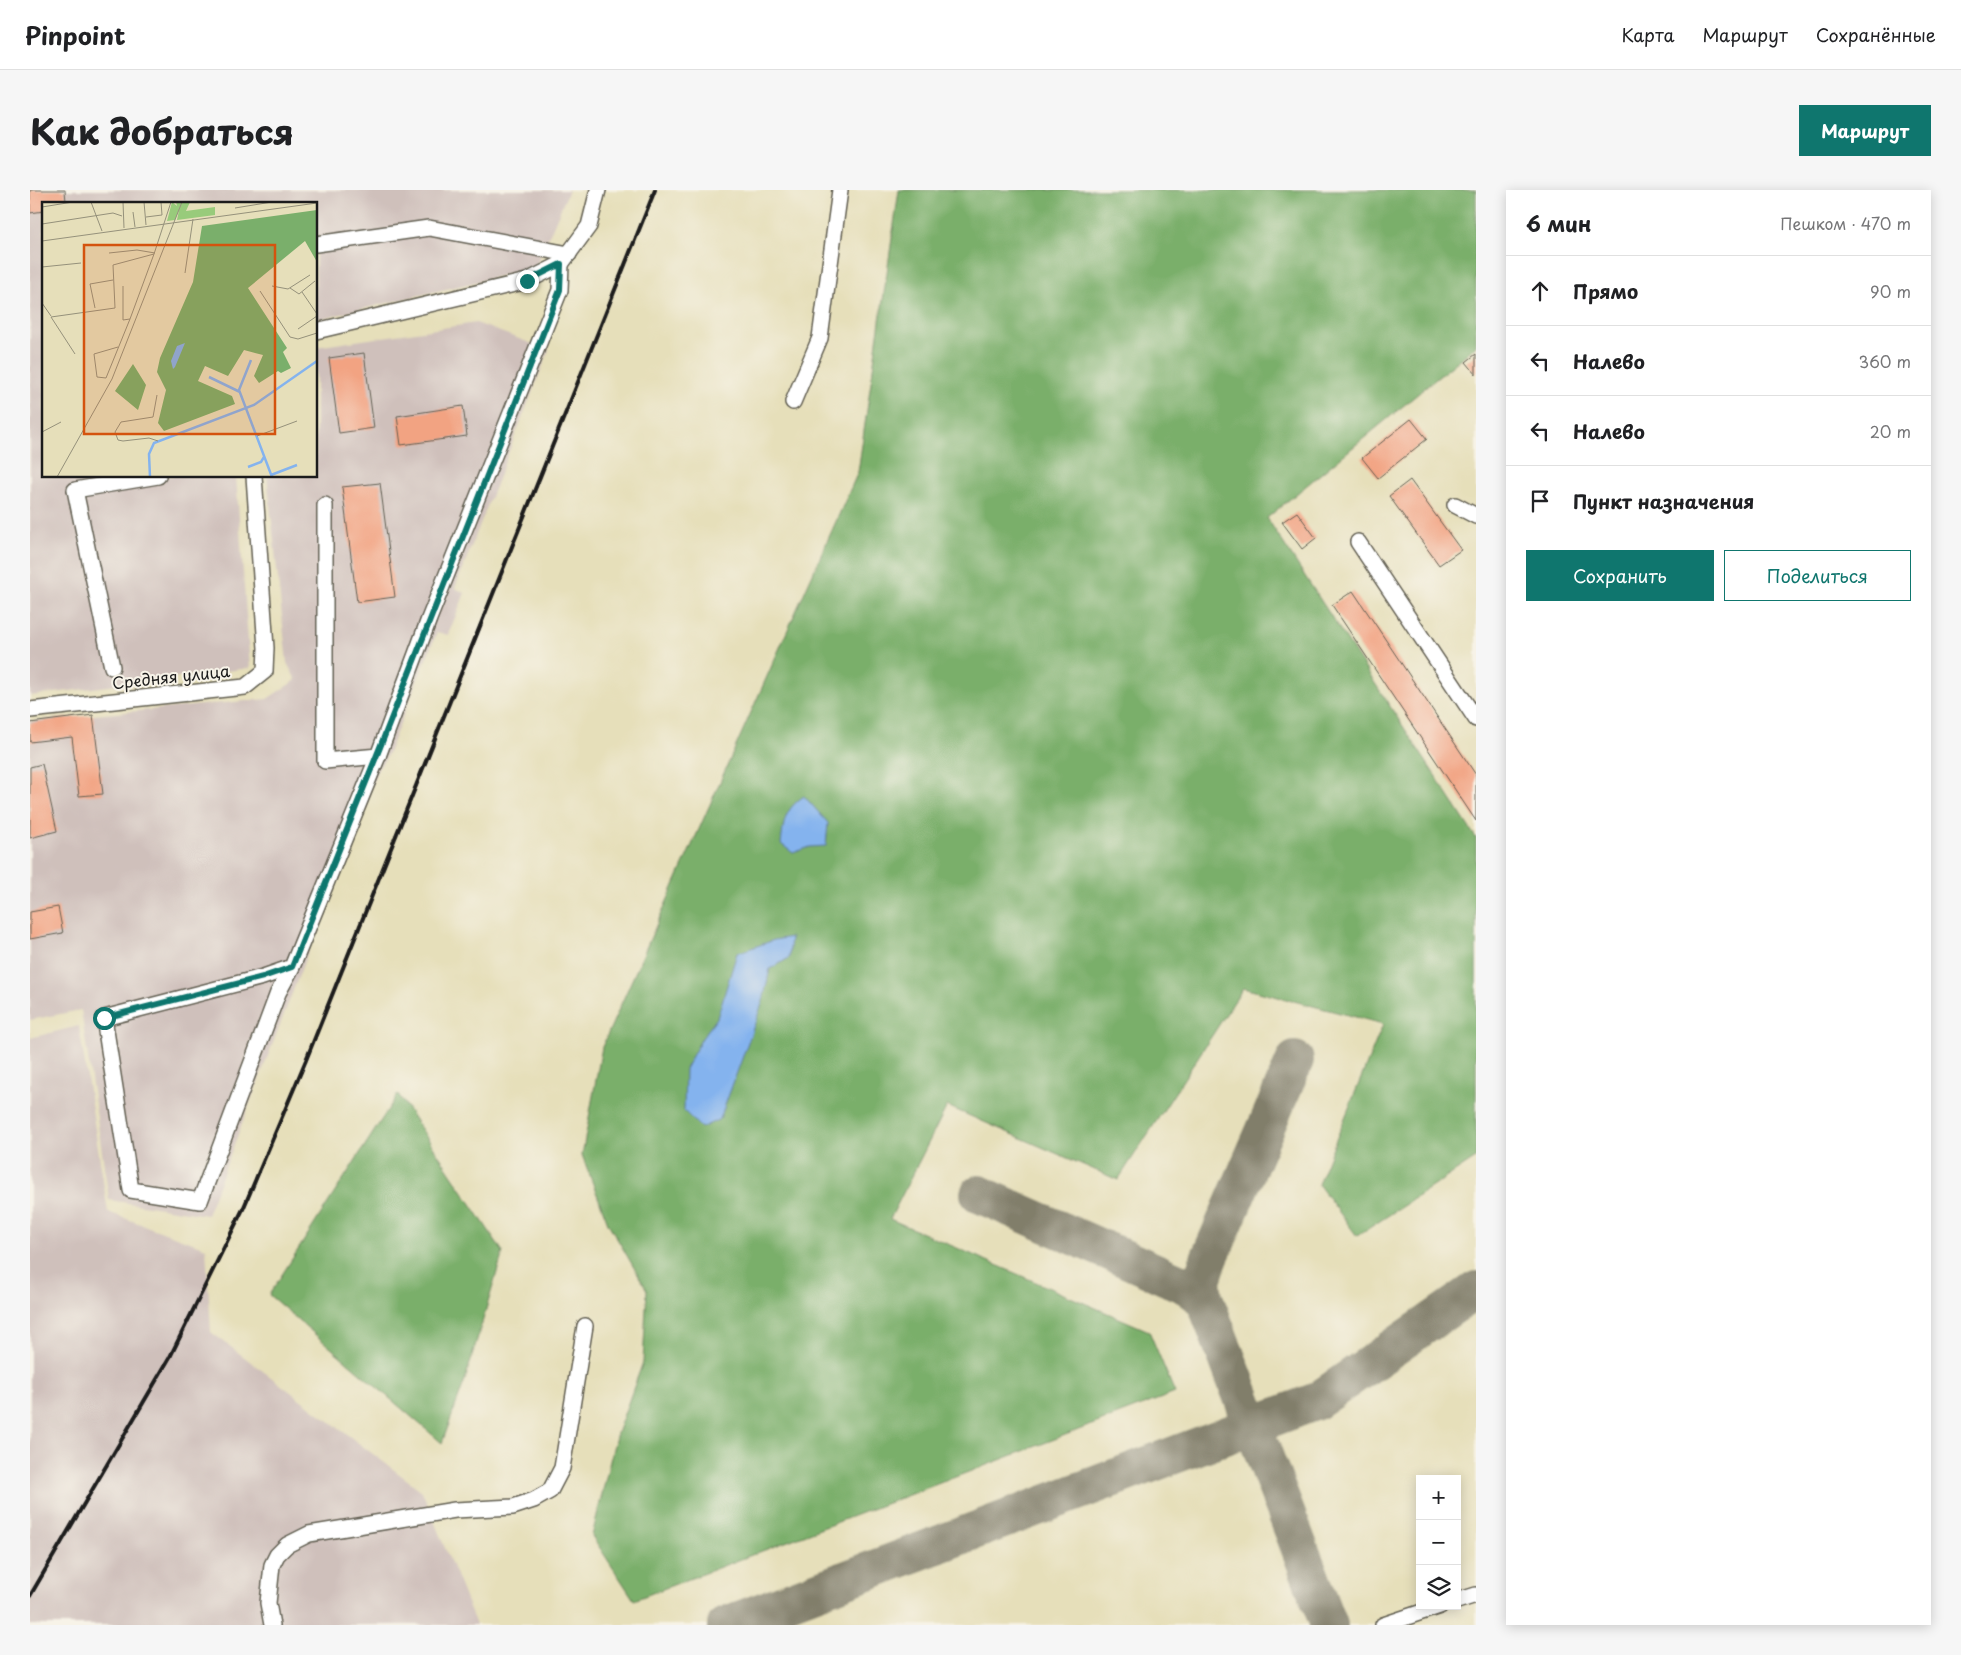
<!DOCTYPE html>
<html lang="ru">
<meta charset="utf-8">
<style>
body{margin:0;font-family:"Playpen Sans",sans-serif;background:#f6f6f6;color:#202124}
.controls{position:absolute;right:15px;bottom:15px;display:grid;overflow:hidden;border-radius:0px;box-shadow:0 2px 12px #0003}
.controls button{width:45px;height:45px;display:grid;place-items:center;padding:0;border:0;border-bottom:1px solid #e0e0e0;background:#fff;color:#202124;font:25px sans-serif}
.stop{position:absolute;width:15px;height:15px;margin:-11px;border:4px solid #0f766e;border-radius:50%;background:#fff}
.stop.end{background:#0f766e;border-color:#fff;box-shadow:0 1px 5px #0008}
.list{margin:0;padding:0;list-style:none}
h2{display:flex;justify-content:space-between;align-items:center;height:65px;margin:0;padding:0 20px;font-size:21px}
h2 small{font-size:16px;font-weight:400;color:#757577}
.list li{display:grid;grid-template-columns:32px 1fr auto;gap:15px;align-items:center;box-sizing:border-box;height:70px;padding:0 20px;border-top:1px solid #e0e0e0}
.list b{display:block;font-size:19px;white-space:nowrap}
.list em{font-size:16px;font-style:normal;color:#757577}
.actions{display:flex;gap:10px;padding:15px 20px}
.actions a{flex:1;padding:11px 0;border:1px solid #0f766e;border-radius:0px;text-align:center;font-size:18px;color:#0f766e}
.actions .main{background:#0f766e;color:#fff}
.icon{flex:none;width:28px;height:28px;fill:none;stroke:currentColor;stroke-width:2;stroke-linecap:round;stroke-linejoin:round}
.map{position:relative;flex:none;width:1446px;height:1435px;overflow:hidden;border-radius:0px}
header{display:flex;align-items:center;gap:30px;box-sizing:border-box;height:70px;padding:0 25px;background:#fff;border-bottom:1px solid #e0e0e0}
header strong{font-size:24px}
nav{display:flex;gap:28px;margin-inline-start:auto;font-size:18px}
.intro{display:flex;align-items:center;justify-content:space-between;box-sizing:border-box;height:120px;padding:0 30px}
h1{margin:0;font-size:35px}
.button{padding:12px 22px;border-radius:0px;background:#0f766e;color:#fff;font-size:18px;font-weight:700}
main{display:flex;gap:30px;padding:0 30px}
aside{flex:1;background:#fff;border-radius:0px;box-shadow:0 2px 12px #0003}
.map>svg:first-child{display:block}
.industrial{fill:#cfc0bb}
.forest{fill:#7aaf6b;stroke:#4b6644}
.water{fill:#84b3ee;stroke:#506885}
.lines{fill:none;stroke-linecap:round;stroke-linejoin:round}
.taxiway{stroke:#817e6b;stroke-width:38}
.building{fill:#f2a382}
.minor-casing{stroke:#636053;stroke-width:18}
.minor{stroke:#fff;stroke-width:15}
.rail{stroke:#1c1c1c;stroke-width:4}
.route{stroke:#0f766e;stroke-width:6}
.labels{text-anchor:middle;stroke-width:4;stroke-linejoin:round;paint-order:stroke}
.street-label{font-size:16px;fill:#1c1c1c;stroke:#f7f3e8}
.inset-river{fill:none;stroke:#84b3ee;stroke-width:2.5}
.inset-road{fill:none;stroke:#95917b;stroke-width:1}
.view{fill:#d4530e;fill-opacity:0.15;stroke:#d4530e;stroke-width:2.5}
.inset-edge{fill:none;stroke:#1c1c1c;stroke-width:2.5}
</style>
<header>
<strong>Pinpoint</strong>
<nav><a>Карта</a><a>Маршрут</a><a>Сохранённые</a></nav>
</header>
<div class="intro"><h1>Как добраться</h1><a class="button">Маршрут</a></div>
<main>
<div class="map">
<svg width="1446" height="1435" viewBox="0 0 1446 1435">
<rect width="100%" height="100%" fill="#f7f3e8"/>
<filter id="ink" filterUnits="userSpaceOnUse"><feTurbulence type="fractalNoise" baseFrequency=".02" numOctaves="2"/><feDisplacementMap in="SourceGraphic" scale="10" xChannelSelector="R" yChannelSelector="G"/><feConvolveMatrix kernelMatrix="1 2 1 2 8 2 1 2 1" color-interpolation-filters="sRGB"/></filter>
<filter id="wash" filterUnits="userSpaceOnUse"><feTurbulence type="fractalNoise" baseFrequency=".0096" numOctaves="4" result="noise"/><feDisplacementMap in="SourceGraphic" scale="20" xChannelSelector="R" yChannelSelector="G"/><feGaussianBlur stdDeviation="1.12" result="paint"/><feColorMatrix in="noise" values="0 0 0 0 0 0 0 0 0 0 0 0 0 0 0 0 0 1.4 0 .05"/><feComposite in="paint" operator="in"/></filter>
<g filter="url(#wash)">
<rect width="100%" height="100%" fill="#e6dfba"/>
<!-- industrial -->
<g class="industrial">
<polygon points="0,0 539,0 505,78 286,130 286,14 14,14 14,286 206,286 220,478 0,506"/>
<polygon points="446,133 519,160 425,398 435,403 418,445 407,442 356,568 348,579 177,1025 79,1010 51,820 0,830 0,531 237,509 266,490 257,473 237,286 286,286 286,157"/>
<polygon points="49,836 78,1022 176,1058 181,1142 392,1301 446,1435 0,1435 0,848"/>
</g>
<!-- forest -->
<g class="forest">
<polygon points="869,0 1446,0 1446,156 1237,328 1446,648 1446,968 1327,1046 1288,994 1353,834 1213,798 1088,990 917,916 860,1029 1119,1141 1145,1203 604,1410 562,1346 586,1246 613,1172 617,1100 578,1033 552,965 572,857 828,282"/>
<polygon points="368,904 473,1062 435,1190 412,1253 239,1105"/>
</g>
<!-- water -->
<g class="water">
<path d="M774 606 798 633 796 656 780 657 763 663 751 654C754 631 754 620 774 606Z"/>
<polygon points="761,747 759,768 740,779 733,811 690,929 671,938 654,921 655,879 672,848 687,828 707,763 744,750"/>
</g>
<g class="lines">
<!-- taxiway -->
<g class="taxiway">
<polyline points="1265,870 1179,1069 1172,1090 1174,1108 1299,1435"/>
<polyline points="949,1004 1157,1096 1169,1105 1177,1115"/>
<polyline points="696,1435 1287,1211 1446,1100"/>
</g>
</g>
<g id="blocks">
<!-- building -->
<g class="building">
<polygon points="0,0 35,0 36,12 14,14 14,21 0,23"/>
<polygon points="334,163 344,238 309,243 299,168"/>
<polygon points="1446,164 1446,184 1436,172"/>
<polygon points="433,216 437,246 371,255 367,226"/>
<polygon points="1381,229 1397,249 1348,288 1332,268"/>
<polygon points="1380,290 1431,360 1409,375 1359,306"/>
<polygon points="350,293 365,407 327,412 312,297"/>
<polygon points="1267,322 1286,348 1272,359 1252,332"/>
<polygon points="1323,401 1446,585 1446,631 1302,415"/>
<polygon points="63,525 73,604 49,606 42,547 0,552 0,533"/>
<polygon points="12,574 27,641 0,648 0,577"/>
<polygon points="28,717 33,743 0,749 0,722"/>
</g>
</g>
</g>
<g filter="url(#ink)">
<use href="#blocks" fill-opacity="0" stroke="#636053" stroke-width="1"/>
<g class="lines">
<defs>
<g id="minor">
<polyline points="286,54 399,38 539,64"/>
<polyline points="286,141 497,91 531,74 559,36 568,0"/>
<polyline points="763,212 790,148 810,0"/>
<polyline points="295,315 295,571 348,566 399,429 530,100 531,74"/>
<polyline points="1425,315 1446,326"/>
<polyline points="1328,352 1446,529"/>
<polyline points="82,477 45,300 128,286"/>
<polyline points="0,520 215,497 235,481 236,458 224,286"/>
<polyline points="262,777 233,787 74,828 101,1000 170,1011 248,803 262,777 348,566"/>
<polyline points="1427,1411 1446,1405"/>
<polyline points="242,1435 238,1413 242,1375 247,1365 257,1355 279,1344 425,1320 483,1317 504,1310 520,1301 532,1278 555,1136"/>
<polyline points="1353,1435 1410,1416"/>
</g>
</defs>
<!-- minor casing -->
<use href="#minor" class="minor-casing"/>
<!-- minor -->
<use href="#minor" class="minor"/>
<!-- rail -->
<polyline class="rail" points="0,1406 140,1167 214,1017 276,870 625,0"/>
</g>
</g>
<g class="lines" filter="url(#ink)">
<!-- route -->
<path class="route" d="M74 828 233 787 262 777C353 552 441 326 530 100L531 74 497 91"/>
</g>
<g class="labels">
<!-- street labels -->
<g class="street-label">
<text transform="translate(141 487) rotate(-6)" y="6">Средняя улица</text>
</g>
</g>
<!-- overview -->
<g transform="translate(12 12)">
<rect width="275" height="275" fill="#e6dfba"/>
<path d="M130 0 135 4 134 0H148L144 9 173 5V13L135 18 137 8 133 18 125 19Z" fill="#98cb7b"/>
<path d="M275 8V60L263 39 206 86 245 146 241 150 249 166 239 171 236 169 217 181 212 174 221 153 202 148 186 174 163 164 156 179 190 194 193 202 122 229 116 221 124 188 115 170 118 156 151 80 160 24ZM91 162 104 183 96 208 73 189Z" fill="#7aaf6b"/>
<path d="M143 141 133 165 131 167 129 159 135 144Z" fill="#84b3ee"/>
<path class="inset-river" d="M209 158 197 188 230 275M167 175 198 190M206 265 219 260 222 255M229 273 255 263M108 275 107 252 112 241 212 203 275 159"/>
<path class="inset-road" d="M49 0 60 29M81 0 82 26M102 0 104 23M0 5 31 0M193 6 230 0M91 10 93 25M104 15 120 13 119 0M0 22 71 11 80 14M0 39 275 1M67 51 95 48 113 51M0 65 39 61M143 71 151 17M81 84V118L88 117 112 52M230 84 246 87 268 73M248 86 257 92 273 79M218 89 248 135 256 137 275 131M260 90 275 112M0 101 9 114M53 106 48 82 71 78M256 127 275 114M76 145 52 152 55 175 64 176 88 117M33 152 9 115 73 106 71 63 112 52 129 0M115 193 111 215 79 220 73 230 76 238 81 239 107 236 116 239M0 230 19 220M215 234 255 219M15 275 70 177 140 0"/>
<path class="view" d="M42 43H233V232H42Z"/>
<rect width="275" height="275" class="inset-edge"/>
</g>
</svg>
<div class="controls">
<button>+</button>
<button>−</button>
<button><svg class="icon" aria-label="layers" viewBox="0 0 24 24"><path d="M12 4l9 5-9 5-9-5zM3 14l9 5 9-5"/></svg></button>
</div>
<div class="stop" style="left:74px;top:828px"></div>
<div class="stop end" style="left:497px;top:91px"></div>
</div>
<aside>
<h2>6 мин<small>Пешком · 470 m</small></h2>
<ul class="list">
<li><svg class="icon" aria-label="ahead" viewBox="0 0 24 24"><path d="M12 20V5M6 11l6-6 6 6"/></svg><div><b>Прямо</b></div><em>90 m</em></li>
<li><svg class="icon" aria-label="left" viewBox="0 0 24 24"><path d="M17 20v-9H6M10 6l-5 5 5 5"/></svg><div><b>Налево</b></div><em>360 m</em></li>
<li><svg class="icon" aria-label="left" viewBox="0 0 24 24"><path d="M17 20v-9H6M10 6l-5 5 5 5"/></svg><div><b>Налево</b></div><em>20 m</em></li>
<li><svg class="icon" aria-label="arrive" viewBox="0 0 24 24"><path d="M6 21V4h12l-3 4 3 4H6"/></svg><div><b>Пункт назначения</b></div></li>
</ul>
<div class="actions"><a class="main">Сохранить</a><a>Поделиться</a></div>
</aside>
</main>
